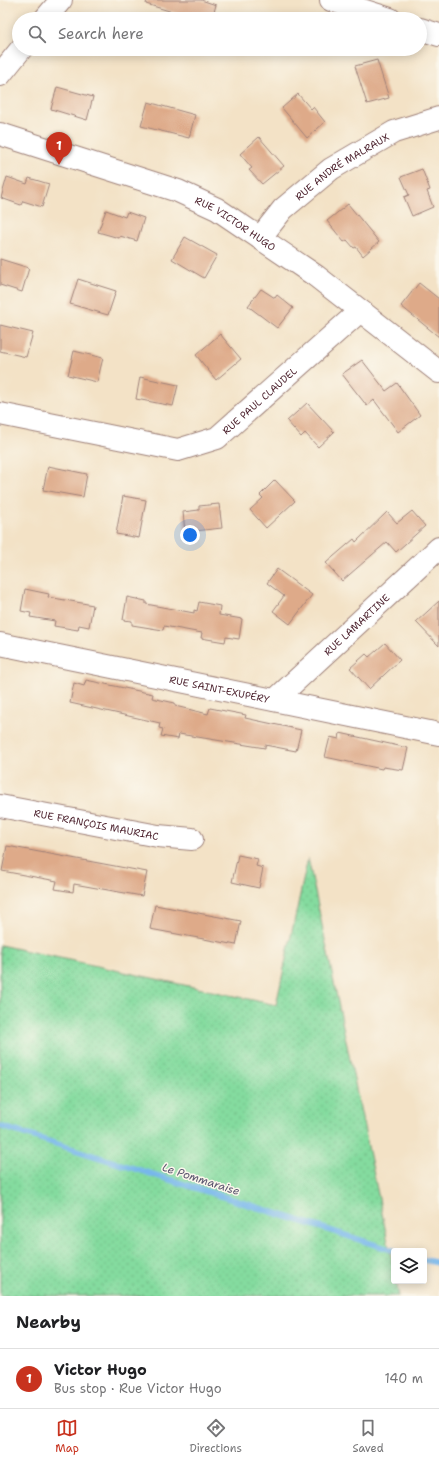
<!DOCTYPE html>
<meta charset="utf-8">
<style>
body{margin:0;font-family:"Shantell Sans",sans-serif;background:#f2f2f2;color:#202124}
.controls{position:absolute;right:12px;bottom:12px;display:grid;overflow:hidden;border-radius:4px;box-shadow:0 2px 10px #0003}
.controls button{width:36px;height:36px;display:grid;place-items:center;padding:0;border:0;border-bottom:1px solid #e0e0e0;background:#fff;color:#202124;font:20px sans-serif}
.you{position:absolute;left:190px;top:535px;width:14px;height:14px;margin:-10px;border:3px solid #fff;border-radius:50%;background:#1a73e8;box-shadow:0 0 0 6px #1a73e833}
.badge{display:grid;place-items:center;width:26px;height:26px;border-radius:50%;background:#c8321e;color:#fff;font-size:13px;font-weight:700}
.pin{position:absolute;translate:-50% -33px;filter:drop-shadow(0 1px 2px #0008)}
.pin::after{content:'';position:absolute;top:21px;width:14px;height:12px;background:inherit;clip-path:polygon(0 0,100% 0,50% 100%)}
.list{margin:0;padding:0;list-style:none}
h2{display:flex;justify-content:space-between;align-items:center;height:52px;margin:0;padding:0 16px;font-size:17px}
h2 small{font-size:13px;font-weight:400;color:#757577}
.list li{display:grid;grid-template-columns:26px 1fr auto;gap:12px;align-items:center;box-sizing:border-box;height:60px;padding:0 16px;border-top:1px solid #e0e0e0}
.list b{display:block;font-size:15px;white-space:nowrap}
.list p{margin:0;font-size:13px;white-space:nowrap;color:#757577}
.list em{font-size:13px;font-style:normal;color:#757577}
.icon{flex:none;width:22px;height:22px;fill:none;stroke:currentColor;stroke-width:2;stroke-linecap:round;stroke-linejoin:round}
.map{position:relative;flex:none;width:439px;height:1296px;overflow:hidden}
.search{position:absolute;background:#fff;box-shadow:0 2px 10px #0003;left:12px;right:12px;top:12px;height:44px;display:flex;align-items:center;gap:10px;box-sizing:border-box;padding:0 14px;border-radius:22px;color:#757577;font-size:15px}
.sheet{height:112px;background:#fff}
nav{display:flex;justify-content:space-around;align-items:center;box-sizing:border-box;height:56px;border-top:1px solid #e0e0e0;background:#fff;font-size:11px;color:#757577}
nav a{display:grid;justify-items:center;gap:2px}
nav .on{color:#c8321e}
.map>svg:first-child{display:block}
.grass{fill:url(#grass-dots);stroke:#677d65}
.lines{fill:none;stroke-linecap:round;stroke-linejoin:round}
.stream{stroke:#77b7eb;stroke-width:6}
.building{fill:#deaa89}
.minor-casing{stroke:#9e8078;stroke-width:24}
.minor{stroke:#fff;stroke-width:22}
.labels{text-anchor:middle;stroke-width:3;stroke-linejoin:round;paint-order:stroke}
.street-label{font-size:10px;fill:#4a1f2b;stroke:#fbf7ec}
.water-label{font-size:11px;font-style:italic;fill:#5a546e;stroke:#fbf7ec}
</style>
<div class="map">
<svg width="439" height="1296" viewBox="0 0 439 1296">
<defs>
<pattern id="grass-dots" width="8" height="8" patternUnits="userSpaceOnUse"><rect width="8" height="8" fill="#84db9f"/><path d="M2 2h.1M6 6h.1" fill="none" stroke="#74bc89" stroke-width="1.8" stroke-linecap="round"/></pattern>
</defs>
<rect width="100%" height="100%" fill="#fbf7ec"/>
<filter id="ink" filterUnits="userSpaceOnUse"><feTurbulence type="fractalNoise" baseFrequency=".025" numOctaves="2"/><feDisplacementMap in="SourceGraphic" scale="8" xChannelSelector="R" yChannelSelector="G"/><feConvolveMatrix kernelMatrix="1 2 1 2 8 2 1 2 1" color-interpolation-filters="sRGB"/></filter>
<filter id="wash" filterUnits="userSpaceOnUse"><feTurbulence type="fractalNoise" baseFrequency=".012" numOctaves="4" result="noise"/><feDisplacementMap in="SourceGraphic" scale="16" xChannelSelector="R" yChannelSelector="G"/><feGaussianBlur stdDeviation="0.9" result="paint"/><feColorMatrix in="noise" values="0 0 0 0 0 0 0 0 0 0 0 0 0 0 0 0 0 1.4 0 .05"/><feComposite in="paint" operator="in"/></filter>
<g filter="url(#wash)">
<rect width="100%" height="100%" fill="#f3e2c6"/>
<!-- grass -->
<polygon class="grass" points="308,858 394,1271 394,1281 396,1281 399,1296 0,1296 0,945 276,1005"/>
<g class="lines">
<!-- stream -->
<g class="stream">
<polyline points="0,1126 395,1251"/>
<polyline points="424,1260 439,1263"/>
</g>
</g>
<g id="blocks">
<!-- building -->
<g class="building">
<polygon points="147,0 201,0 216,5 212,19 196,19 146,4"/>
<polygon points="377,60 389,98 367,104 355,66"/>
<polygon points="57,87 93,97 87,120 51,109"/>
<polygon points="298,94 311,109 313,107 325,122 307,138 282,108"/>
<polygon points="148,102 195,115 189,138 141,126"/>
<polygon points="259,137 284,166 262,184 249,170 252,168 240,154"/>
<polygon points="422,169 430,190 427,191 433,207 412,216 404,197 409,195 401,177"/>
<polygon points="7,177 27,184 29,178 49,184 42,207 23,201 21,205 1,198"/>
<polygon points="348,204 379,242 363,256 356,247 354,248 347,240 344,242 327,221"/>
<polygon points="106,210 125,217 127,212 144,218 137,241 120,236 119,238 98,232"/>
<polygon points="185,237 217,255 204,278 172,259"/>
<polygon points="0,259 29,268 22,292 0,285"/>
<polygon points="78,279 116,291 108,315 70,304"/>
<polygon points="419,283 439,299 439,337 401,306"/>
<polygon points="261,289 275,298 277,295 293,308 277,328 248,306"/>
<polygon points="0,325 33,333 26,357 0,351"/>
<polygon points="220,334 241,359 216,380 196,355"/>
<polygon points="74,351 103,358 97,382 68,375"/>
<polygon points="362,360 386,391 397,383 420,415 398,432 374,400 367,406 342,374"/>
<polygon points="140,377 178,385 173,406 136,399"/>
<polygon points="307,403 334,432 318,447 305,433 301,437 287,421"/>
<polygon points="48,466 87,474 83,497 43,490"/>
<polygon points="275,480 295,501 266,528 250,510 263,498 260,495"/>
<polygon points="123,496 146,500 139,538 116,534"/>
<polygon points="219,504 222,528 185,532 183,512 199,510 199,506"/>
<polygon points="412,511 425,526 396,552 387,542 342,581 326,563 354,539 356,542 387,512 397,523"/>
<polygon points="277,569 312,595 290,624 273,611 284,596 267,583"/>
<polygon points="25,589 49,594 48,597 93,605 89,627 79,625 78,630 54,626 55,621 30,617 31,613 21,611"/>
<polygon points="127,597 146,601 146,604 194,613 194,610 197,611 199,602 220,606 219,615 242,619 239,639 226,637 225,642 201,638 202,633 164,626 163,630 132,625 132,621 123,620"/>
<polygon points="439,601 439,646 416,622"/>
<polygon points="385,643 400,660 369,689 350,668 366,654 369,657"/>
<polygon points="86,680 153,694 152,698 175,703 175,706 208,714 210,708 246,715 245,718 301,730 296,751 265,745 265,748 179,734 178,739 161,736 163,729 159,728 160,723 70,703 74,683 84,686"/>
<polygon points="340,733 408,748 403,770 383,767 382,769 325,757 330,737 339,739"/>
<polygon points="7,846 147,872 142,896 74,884 73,892 55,889 57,881 2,871"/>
<polygon points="238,855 258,859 256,866 263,868 259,888 232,882"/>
<polygon points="155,905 241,921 236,945 150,929"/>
</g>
</g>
</g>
<g filter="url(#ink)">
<use href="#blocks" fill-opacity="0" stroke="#9e8078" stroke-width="1"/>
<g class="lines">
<defs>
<g id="minor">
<polyline points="331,0 390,19"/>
<polyline points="45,19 61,0"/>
<polyline points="420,29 439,35"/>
<polyline points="0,75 21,49"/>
<path id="s1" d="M0 134 178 191 217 209 316 276 439 372"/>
<path id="s2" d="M260 238 283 209 331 169 394 132 439 118"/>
<path id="s3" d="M0 414 178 450 217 438 360 311"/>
<path id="s4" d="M0 644 439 734"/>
<path id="s5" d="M275 700 439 548"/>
<path id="s6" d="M0 806 158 836 192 839"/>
</g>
</defs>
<!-- minor casing -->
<use href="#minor" class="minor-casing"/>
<!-- minor -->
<use href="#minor" class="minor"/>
</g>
</g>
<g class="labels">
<!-- street labels -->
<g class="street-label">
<text dy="4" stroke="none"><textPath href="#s2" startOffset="110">RUE ANDRÉ MALRAUX</textPath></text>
<text dy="4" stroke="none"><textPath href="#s1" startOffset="253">RUE VICTOR HUGO</textPath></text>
<text dy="4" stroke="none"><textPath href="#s3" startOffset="279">RUE PAUL CLAUDEL</textPath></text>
<text dy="4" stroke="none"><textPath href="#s5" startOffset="111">RUE LAMARTINE</textPath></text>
<text dy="4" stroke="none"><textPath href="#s4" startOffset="224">RUE SAINT-EXUPÉRY</textPath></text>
<text dy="4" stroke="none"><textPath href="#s6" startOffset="98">RUE FRANÇOIS MAURIAC</textPath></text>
</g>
<!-- water labels -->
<g class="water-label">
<text transform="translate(201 1179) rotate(18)" y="4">Le Pommaraise</text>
</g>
</g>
</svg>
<div class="controls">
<button><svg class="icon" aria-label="layers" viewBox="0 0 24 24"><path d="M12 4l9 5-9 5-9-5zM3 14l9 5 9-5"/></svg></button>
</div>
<div class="you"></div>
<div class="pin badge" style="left:59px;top:165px">1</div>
<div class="search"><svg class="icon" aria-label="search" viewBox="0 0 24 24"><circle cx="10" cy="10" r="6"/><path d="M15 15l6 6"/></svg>Search here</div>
</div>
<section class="sheet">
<h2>Nearby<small></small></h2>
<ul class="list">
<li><span class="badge">1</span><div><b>Victor Hugo</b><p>Bus stop · Rue Victor Hugo</p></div><em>140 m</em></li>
</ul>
</section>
<nav>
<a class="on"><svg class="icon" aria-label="map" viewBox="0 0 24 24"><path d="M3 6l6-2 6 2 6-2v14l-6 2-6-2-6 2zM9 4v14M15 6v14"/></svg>Map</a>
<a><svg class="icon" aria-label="directions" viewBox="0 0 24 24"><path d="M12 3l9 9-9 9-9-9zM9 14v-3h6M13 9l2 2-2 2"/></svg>Directions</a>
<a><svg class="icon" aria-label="saved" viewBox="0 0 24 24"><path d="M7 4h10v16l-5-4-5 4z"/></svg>Saved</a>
</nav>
